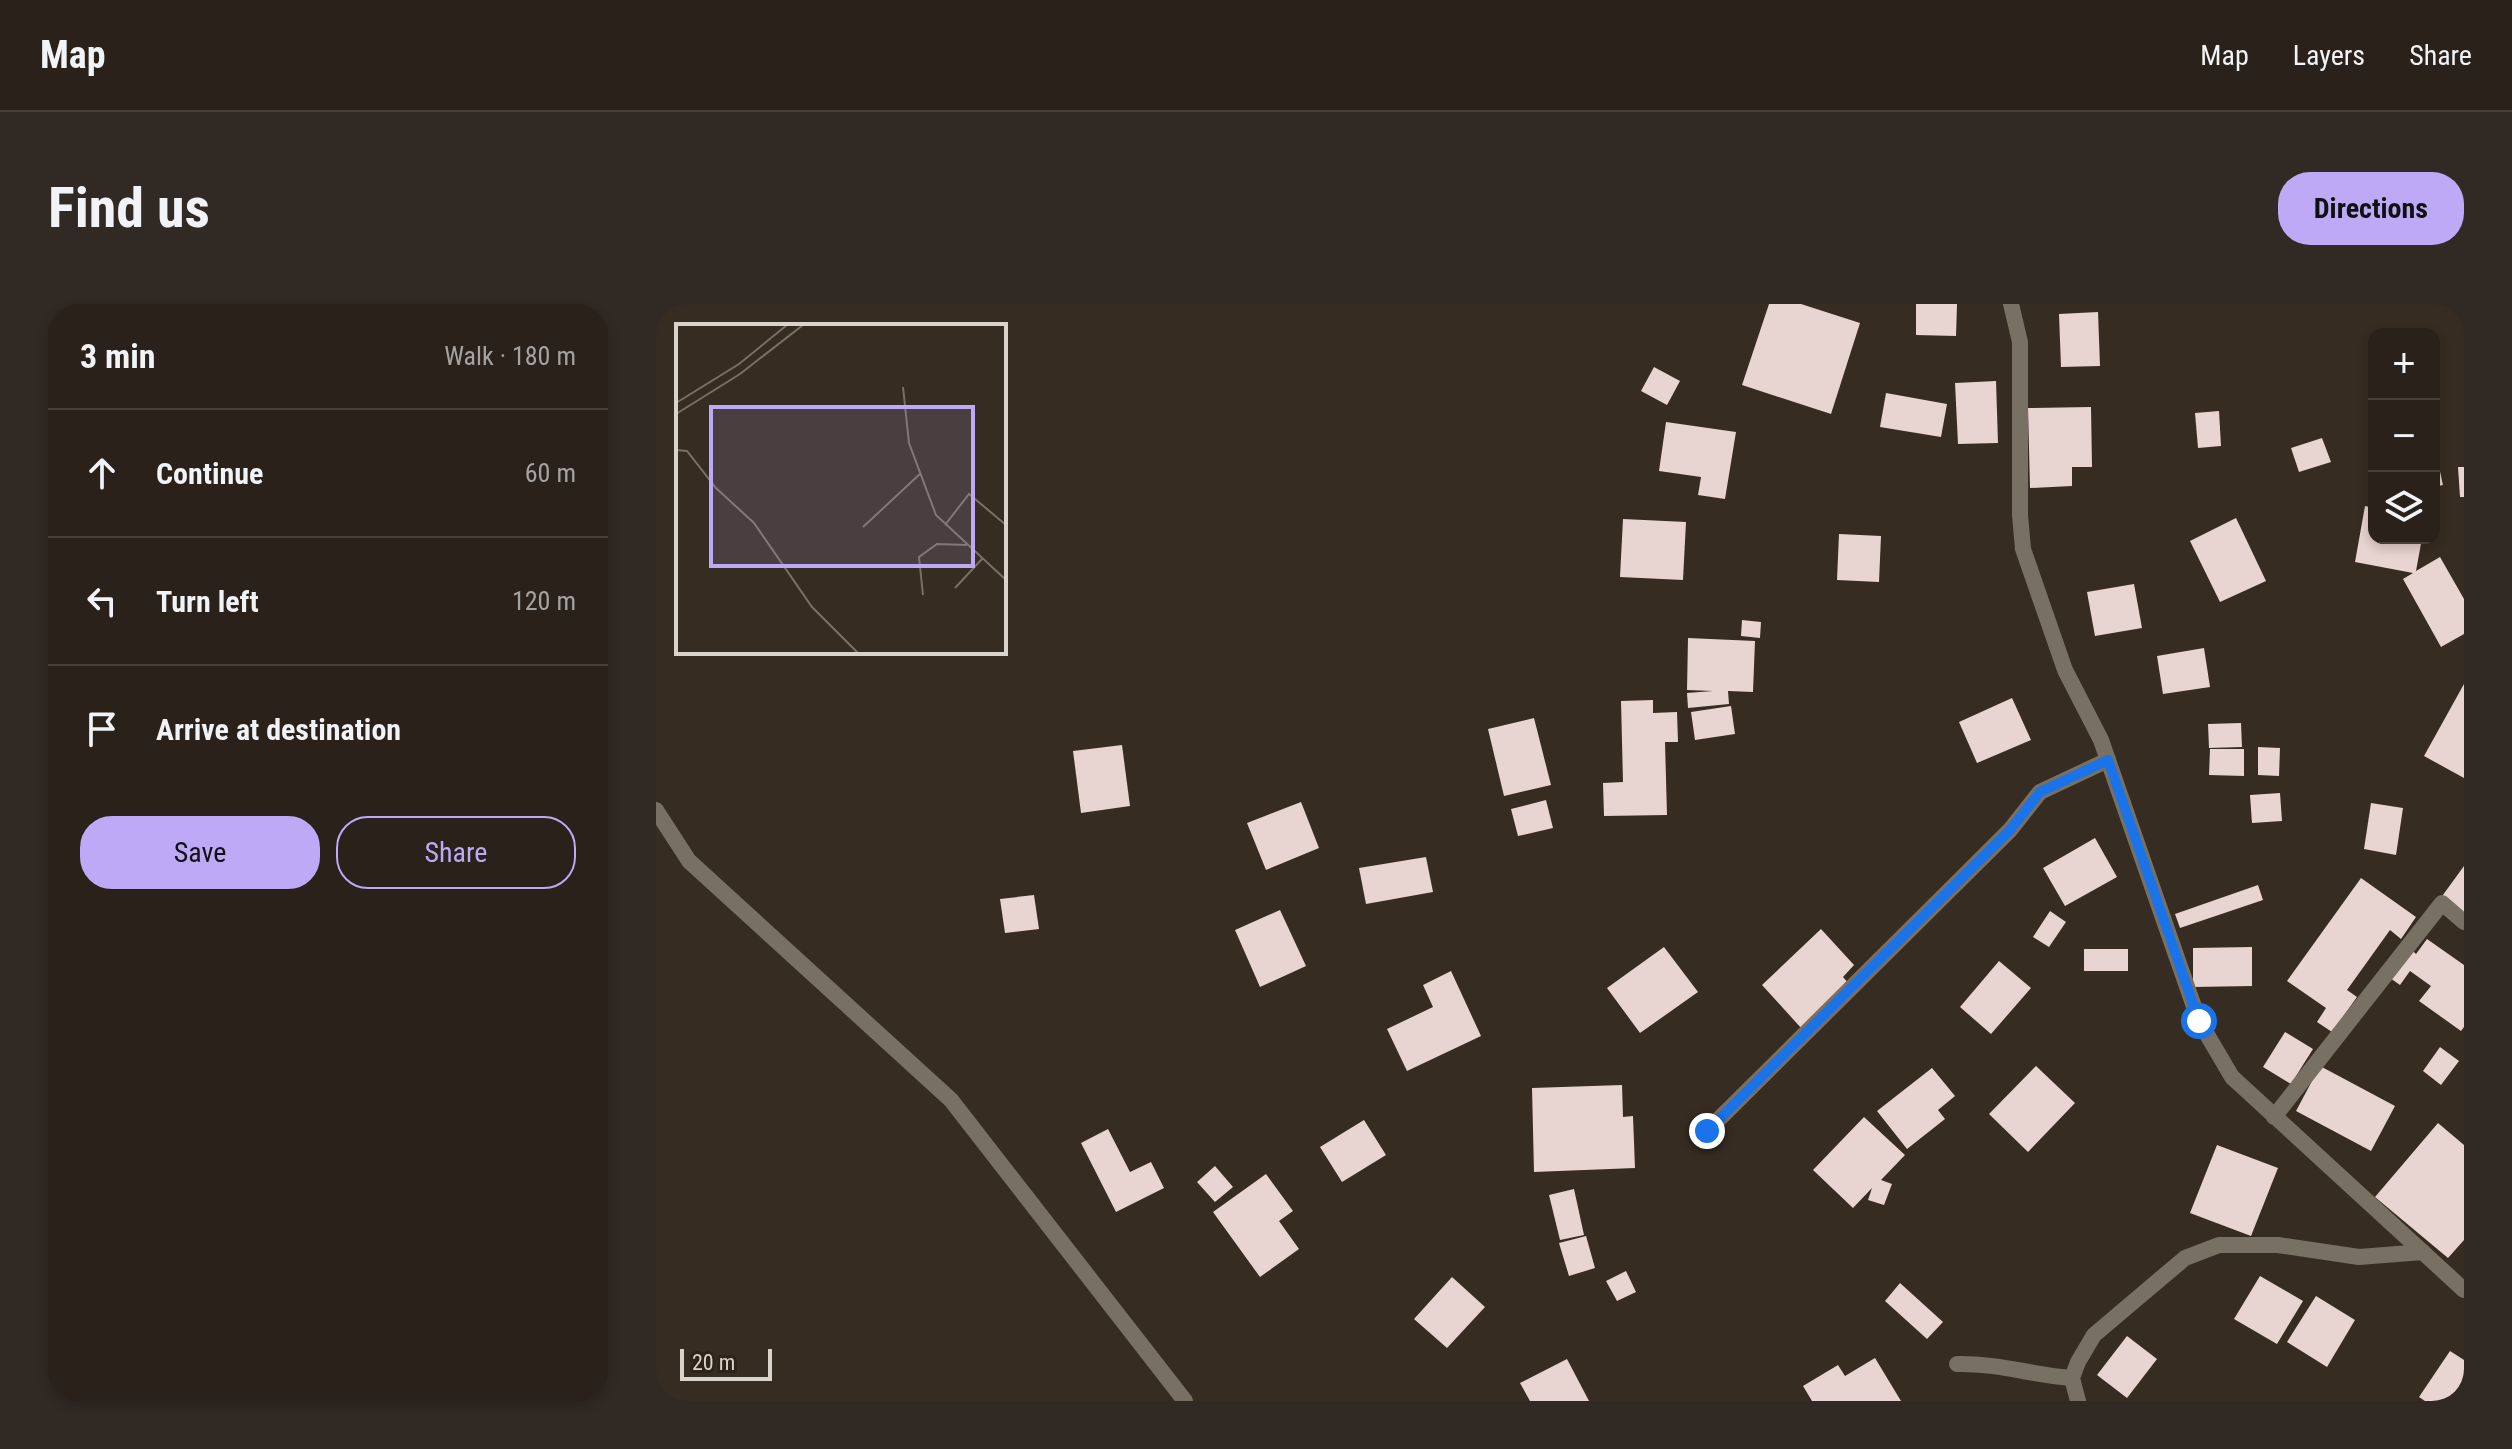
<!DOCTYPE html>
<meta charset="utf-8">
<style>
body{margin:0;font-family:"Roboto Condensed",sans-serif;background:#312923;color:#f1f3f6}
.controls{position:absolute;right:24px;top:24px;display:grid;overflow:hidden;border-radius:16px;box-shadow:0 4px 12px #0003}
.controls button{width:72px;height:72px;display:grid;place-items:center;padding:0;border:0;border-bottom:2px solid #453e39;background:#29211a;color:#f1f3f6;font:40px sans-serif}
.scale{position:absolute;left:24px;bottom:20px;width:92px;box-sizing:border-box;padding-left:8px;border:4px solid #dad3cc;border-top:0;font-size:22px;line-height:28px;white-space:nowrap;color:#dad3cc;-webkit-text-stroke:6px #2d2318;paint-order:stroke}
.stop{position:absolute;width:24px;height:24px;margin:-18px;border:6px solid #1a73e8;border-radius:50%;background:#fff}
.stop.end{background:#1a73e8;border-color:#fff;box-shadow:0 2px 8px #0008}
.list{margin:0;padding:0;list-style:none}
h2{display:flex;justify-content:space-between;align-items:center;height:104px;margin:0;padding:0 32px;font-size:34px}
h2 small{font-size:26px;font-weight:400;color:#a5a3a2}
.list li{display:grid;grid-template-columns:52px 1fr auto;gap:24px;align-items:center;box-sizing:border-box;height:128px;padding:0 32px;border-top:2px solid #453e39}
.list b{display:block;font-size:30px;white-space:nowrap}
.list em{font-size:26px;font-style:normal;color:#a5a3a2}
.actions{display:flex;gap:16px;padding:24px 32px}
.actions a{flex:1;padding:18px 0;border:2px solid #bda9f5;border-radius:32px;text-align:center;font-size:28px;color:#bda9f5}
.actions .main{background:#bda9f5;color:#111}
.icon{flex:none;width:44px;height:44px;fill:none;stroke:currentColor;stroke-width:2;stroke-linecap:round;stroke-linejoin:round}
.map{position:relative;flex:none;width:1808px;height:1097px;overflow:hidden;border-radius:32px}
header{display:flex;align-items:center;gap:48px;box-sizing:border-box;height:112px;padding:0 40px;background:#29211a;border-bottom:2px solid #453e39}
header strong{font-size:38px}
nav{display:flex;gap:44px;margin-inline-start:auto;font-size:28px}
.intro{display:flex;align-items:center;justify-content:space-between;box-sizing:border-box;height:192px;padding:0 48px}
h1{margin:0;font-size:56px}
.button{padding:20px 36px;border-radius:32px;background:#bda9f5;color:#111;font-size:28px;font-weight:700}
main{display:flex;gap:48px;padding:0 48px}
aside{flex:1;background:#29211a;border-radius:32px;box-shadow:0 4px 12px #0003}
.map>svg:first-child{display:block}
.building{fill:#e8d4d0}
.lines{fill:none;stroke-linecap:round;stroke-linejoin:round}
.street{stroke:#787062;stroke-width:16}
.route{stroke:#1a73e8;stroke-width:10}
.inset-road{fill:none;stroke:#786f66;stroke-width:2}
.view{fill:#bda9f5;fill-opacity:0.15;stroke:#bda9f5;stroke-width:4}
.inset-edge{fill:none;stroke:#dad3cc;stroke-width:4}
</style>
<header>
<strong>Map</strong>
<nav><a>Map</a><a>Layers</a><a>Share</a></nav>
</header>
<div class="intro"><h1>Find us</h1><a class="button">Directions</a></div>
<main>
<aside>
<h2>3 min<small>Walk · 180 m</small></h2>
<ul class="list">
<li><svg class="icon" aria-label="ahead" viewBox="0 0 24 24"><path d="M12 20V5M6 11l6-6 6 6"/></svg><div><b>Continue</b></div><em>60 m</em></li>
<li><svg class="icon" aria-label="left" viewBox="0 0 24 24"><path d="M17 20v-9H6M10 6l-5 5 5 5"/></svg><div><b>Turn left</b></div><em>120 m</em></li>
<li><svg class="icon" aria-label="arrive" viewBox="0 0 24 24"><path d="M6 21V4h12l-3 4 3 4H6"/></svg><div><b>Arrive at destination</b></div></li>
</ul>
<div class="actions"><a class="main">Save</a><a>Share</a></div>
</aside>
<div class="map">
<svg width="1808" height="1097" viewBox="0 0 1808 1097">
<rect width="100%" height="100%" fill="#372c22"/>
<!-- building -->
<g class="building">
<polygon points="1113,0 1145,0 1204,19 1175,110 1086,81"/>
<polygon points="1260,0 1301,0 1300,32 1260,31"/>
<polygon points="1442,8 1444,62 1405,63 1403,10"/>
<polygon points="998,63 1024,77 1011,101 985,87"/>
<polygon points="1340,77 1342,139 1302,140 1299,79"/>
<polygon points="1230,89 1291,100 1285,133 1224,123"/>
<polygon points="1435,103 1436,163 1416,163 1416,182 1374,184 1372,104"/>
<polygon points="1563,107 1565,142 1542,144 1539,109"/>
<polygon points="1010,118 1080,128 1069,195 1042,191 1045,173 1003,167"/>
<polygon points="1666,134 1675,158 1643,168 1635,144"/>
<polygon points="1778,140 1787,181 1778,183"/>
<polygon points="1802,163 1808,163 1808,193 1804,193"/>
<polygon points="1709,202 1718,204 1718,234 1766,234 1760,267 1784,253 1808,295 1808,330 1785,343 1747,275 1757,269 1699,258"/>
<polygon points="1580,214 1610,277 1564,298 1534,237"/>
<polygon points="967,215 1030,218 1027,276 964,273"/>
<polygon points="1183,230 1225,232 1223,278 1181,276"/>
<polygon points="1478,280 1486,324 1439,332 1431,288"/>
<polygon points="1086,316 1105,318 1104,334 1085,332"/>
<polygon points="1032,334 1099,337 1097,388 1072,387 1073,400 1032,404 1031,389 1057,387 1031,386"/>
<polygon points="1548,344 1554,383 1507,390 1501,352"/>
<polygon points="1808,380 1808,474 1768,452"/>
<polygon points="1356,394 1375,436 1321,459 1303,418"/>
<polygon points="997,396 997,409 1021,408 1022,438 1009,438 1011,511 948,512 947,479 967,478 965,397"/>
<polygon points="1075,402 1079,430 1039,436 1035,408"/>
<polygon points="878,414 895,481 848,492 832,425"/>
<polygon points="1585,419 1586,443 1553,444 1552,420"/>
<polygon points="466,441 474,502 425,509 417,447"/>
<polygon points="1602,443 1624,444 1623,472 1602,471"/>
<polygon points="1554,445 1588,445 1588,472 1553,471"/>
<polygon points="1624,489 1626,517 1596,519 1594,491"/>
<polygon points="890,496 897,524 862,532 855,505"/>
<polygon points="645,498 663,544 610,566 591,519"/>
<polygon points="1715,499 1747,504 1740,551 1708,545"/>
<polygon points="1439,534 1461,573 1409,602 1387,564"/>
<polygon points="770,553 777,588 710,600 703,564"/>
<polygon points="1808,562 1808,612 1784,595"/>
<polygon points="1705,574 1760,613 1745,635 1734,626 1691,686 1701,693 1676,728 1661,718 1670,704 1631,677"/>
<polygon points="1602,581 1607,596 1524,624 1519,610"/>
<polygon points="378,591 383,625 349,629 344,595"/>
<polygon points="624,606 650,662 604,683 579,626"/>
<polygon points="1394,607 1410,618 1393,643 1377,633"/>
<polygon points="1165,625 1198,661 1187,673 1194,681 1146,725 1106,681"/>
<polygon points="1771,635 1808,661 1808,723 1805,727 1763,697 1775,682 1754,667 1744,681 1734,674 1755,645 1760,650"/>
<polygon points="1008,643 1042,688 984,729 951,684"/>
<polygon points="1596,643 1596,682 1537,683 1537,644"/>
<rect x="1428" y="645" width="44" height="22"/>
<polygon points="1343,657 1375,684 1335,730 1304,703"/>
<polygon points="795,667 825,732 751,767 731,725 777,703 767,681"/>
<polygon points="1629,728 1657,745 1635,780 1607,763"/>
<polygon points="1784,743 1803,757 1785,781 1767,767"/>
<polygon points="1380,762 1419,799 1372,848 1333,810"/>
<polygon points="1664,762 1739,802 1715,847 1640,807"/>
<polygon points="1276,764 1299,792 1282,806 1289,815 1251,845 1221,807"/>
<polygon points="966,781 967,813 977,812 979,864 878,868 876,784"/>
<polygon points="1208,813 1249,851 1225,876 1236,880 1228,901 1212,896 1216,884 1197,904 1157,866"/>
<polygon points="708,816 730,851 686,878 664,843"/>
<polygon points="1782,819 1808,841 1808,936 1792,954 1719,893"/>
<polygon points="452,825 474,868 495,858 508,884 460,908 425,839"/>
<polygon points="1561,841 1622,864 1595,932 1534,909"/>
<polygon points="559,862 577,883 559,898 541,878"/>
<polygon points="610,870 637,907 623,917 643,945 604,973 557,908"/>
<polygon points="918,885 928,931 904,936 893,891"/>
<polygon points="930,932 939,964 913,972 903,939"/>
<polygon points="970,967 980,988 961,997 950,977"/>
<polygon points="1604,972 1647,997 1621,1040 1578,1015"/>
<polygon points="796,973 829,1003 791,1044 758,1015"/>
<polygon points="1244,979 1287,1018 1271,1035 1229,997"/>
<polygon points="1660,992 1699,1016 1671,1063 1631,1038"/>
<polygon points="1471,1032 1501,1055 1471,1094 1441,1071"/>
<polygon points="1794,1047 1808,1056 1808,1097 1769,1097 1763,1093"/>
<polygon points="1219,1054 1245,1097 1156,1097 1147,1082 1182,1061 1189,1072"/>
<polygon points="911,1055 933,1097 874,1097 864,1079"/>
</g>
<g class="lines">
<!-- street -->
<g class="street">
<polyline points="1355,0 1364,38 1364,211 1367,245 1409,366 1445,436 1543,717 1576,773 1808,986"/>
<polyline points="0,506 33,557 295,796 529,1097"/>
<polyline points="1618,813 1786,599 1808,618"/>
<polyline points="1051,827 1354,526 1384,488 1452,456"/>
<path d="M1301 1060C1340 1059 1377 1071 1416 1074"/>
<polyline points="1422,1097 1416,1074 1422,1058 1438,1031 1529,954 1563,941 1622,941 1703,953 1767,948"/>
</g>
</g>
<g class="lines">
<!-- route -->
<polyline class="route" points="1051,827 1354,526 1384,488 1452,456 1543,717"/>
</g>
<!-- overview -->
<g transform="translate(20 20)">
<rect width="330" height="330" fill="#372c22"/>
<path class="inset-road" d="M227 63 233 119 260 191 330 256M0 79 63 40 111 1M0 90 64 50 127 1M0 126 11 127 40 164 78 199 136 283 182 329M269 201 293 170 330 201M187 203 245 149M279 264 306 235M247 271 243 233 261 220 291 221"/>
<path class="view" d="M35 83H297V242H35Z"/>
<rect width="330" height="330" class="inset-edge"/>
</g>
</svg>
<div class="controls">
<button>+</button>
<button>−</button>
<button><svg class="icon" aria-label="layers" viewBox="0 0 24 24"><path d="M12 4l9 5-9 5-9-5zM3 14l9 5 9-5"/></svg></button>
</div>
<div class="scale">20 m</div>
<div class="stop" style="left:1543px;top:717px"></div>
<div class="stop end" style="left:1051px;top:827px"></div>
</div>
</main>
